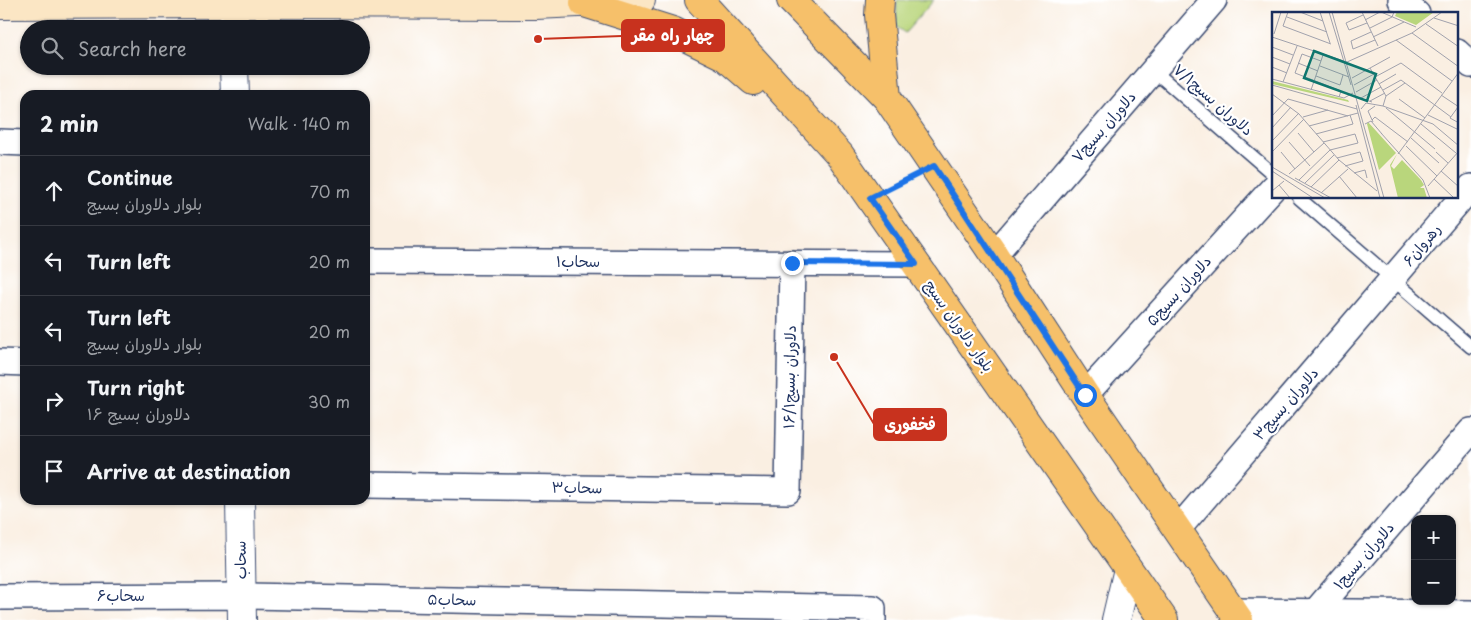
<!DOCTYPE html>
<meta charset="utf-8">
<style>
body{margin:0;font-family:"Playpen Sans","Playpen Sans Arabic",sans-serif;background:#20242c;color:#f1f3f6}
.controls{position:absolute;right:15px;bottom:15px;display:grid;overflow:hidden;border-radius:10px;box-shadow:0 1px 4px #0004}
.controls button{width:45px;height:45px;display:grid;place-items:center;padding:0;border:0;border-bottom:1px solid #363941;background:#171b24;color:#f1f3f6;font:25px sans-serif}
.stop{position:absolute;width:15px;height:15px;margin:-11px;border:4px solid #1a73e8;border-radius:50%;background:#fff}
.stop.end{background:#1a73e8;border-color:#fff;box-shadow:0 1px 5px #0008}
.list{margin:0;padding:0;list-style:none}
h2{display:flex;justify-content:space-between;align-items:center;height:65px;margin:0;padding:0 20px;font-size:21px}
h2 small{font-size:16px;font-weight:400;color:#9ea1a6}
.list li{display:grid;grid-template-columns:32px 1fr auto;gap:15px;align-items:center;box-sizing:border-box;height:70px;padding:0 20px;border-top:1px solid #363941}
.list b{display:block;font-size:19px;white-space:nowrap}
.list p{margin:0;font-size:16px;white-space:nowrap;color:#9ea1a6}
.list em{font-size:16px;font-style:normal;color:#9ea1a6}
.icon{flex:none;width:28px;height:28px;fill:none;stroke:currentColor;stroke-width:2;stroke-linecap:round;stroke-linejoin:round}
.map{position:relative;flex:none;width:1471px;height:620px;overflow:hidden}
.search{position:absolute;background:#171b24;box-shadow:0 1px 4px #0004;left:20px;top:20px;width:350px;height:55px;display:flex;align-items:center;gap:12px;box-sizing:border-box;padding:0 18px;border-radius:28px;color:#9ea1a6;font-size:19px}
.panel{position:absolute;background:#171b24;box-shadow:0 1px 4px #0004;left:20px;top:90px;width:350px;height:415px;border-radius:15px}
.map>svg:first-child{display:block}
.green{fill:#b9d67c;stroke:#6a826d}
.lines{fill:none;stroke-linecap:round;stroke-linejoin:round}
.service-casing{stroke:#3c4c72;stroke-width:15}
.minor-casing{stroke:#3c4c72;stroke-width:28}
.tertiary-casing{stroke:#3c4c72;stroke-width:30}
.secondary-casing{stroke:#3c4c72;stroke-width:30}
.primary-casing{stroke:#3c4c72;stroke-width:30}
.path{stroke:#3c4c72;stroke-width:3;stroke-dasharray:4 4;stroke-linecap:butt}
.service{stroke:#fff;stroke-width:12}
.minor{stroke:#fff;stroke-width:25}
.tertiary{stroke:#fff;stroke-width:28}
.secondary{stroke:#fbe6c4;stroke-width:28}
.primary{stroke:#f6c06b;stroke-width:28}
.route{stroke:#1a73e8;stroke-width:6}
.labels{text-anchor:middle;stroke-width:4.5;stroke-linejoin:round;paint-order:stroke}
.street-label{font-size:15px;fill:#1b2f5e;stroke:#fff}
.inset-road{fill:none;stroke:#a1a2ad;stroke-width:1}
.view{fill:#0f766e;fill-opacity:0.15;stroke:#0f766e;stroke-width:2.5}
.inset-edge{fill:none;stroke:#1b2f5e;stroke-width:2.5}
.leader{fill:none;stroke:#c8321e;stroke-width:2}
.callout-dot{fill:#c8321e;stroke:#fff;stroke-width:2}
.callout{fill:#c8321e;stroke:#c8321e;stroke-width:2}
.callout-label{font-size:16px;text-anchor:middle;font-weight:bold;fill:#fff}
</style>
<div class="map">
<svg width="1471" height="620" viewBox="0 0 1471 620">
<rect width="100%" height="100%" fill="#fff"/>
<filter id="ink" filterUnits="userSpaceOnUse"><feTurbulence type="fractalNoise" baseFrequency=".02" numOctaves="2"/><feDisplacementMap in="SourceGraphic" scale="10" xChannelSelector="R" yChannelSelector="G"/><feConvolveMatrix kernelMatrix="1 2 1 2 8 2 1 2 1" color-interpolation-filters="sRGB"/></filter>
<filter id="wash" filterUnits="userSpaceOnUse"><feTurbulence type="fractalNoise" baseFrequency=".0096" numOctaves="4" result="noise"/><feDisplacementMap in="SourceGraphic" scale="20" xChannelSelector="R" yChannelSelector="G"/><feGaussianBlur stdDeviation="1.12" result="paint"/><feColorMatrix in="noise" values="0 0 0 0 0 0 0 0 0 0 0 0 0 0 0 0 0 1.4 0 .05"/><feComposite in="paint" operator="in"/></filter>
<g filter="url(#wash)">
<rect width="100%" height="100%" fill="#faefe2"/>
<!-- green -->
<polygon class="green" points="897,0 934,0 905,33 896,27"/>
</g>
<g filter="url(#ink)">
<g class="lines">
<defs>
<g id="service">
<polyline points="1153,70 1274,175"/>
<polyline points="1299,198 1471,347"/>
</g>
<g id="minor">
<polyline points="1401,0 1417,14"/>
<polyline points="1457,52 1471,65"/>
<polyline points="0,142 25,143"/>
<polyline points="994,255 1214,0"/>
<polyline points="365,261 916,264"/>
<polyline points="0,362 25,363"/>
<polyline points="1085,395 1274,187"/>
<polyline points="365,485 788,491 792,263"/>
<polyline points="1178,529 1471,187"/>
<polyline points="0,597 242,596 873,608 873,620"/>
<polyline points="1232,611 1471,613"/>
<polyline points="1315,612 1471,431"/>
</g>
<g id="tertiary">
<polyline points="234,4 234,29"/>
<polyline points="234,66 235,95"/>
<polyline points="240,500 242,620"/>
<polyline points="1116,620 1128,569"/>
</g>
<polyline id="secondary" points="0,5 234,4 536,5 641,0"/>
<g id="primary">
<polyline points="699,0 840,155 1164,620"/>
<polyline points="791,0 887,98 994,255 1085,395 1239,620"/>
<polyline points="880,0 879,15 887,98"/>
<polyline points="584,3 673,31 724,56 753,81"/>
</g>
</defs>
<!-- service casing -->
<use href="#service" class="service-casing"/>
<!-- minor casing -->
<use href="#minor" class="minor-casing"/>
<!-- tertiary casing -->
<use href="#tertiary" class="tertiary-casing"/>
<!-- secondary casing -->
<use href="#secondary" class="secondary-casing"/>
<!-- primary casing -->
<use href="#primary" class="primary-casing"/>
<!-- path -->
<polyline class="path" points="895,185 909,178"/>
<!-- service -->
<use href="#service" class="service"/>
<!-- minor -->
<use href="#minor" class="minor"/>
<!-- tertiary -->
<use href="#tertiary" class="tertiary"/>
<!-- secondary -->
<use href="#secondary" class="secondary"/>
<!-- primary -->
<use href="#primary" class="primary"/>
</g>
</g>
<g class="lines" filter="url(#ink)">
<!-- route -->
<polyline class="route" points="792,263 916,264 870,198 934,166 1085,395"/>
</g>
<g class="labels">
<!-- street labels -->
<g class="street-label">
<text transform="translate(1213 100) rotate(41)" y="5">دلاوران بسیج۷/۱</text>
<text transform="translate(1104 127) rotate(-49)" y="5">دلاوران بسیج۷</text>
<text transform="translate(1422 245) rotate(-50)" y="5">رهروان۶</text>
<text x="578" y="267">۱سحاب</text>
<text transform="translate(1179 291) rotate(-48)" y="5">دلاوران بسیج۵</text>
<text transform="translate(959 326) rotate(55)" y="5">بلوار دلاوران بسیج</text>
<text transform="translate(790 377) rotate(-89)" y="5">دلاوران بسیج۱۶/۱</text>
<text transform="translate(1286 404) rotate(-49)" y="5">دلاوران بسیج۳</text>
<text transform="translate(577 488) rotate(1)" y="5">۳سحاب</text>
<text transform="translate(1364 556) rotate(-49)" y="5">دلاوران بسیج۱</text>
<text transform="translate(241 560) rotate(-91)" y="5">سحاب</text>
<text x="121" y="601">۶سحاب</text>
<text transform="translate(452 600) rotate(1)" y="5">۵سحاب</text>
</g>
</g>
<!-- overview -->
<g transform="translate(1272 12)">
<rect width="186" height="186" fill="#faefe2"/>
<path d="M125 0H162L144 13 123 4ZM0 69 76 88 77 90 0 72ZM96 110 124 141 107 158 95 112ZM125 142 119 154 122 157 130 148 149 168 152 173 148 176H152L155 186H126L118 153Z" fill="#b9d67c"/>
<path class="inset-road" d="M16 0 11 14 59 32M28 0 51 9M48 0 58 31M57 0 79 73M60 0 112 186M90 0 106 34M109 0 144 15M91 3 74 11 77 18 95 11M15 5 55 20M162 6 187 14M93 8 108 0M154 12 187 35M98 16 120 5 122 0M99 20 79 29 81 37 103 28M140 21 187 55M2 22 9 0M0 25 75 50 140 21 170 0M101 25 132 10M124 28 180 69M0 35 21 43M0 45 18 52M49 49 30 42 23 61 69 79 67 85M26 51 46 59M129 51 170 81M48 54 77 65M0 55 15 61M98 56 114 84 111 94M44 64 68 73 71 63M103 65 129 51M80 66 118 45M0 67 72 86 81 81M11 70 25 34M107 72 124 62M0 73 85 97M82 73 102 62M39 78 51 43M111 78 129 68 179 105M84 80 105 68M0 82 27 102 67 148 105 179M169 83 187 95M114 84 133 71M85 85 100 90M89 86 109 75M127 87 153 106M98 89 113 81M84 93 108 186M111 94 161 112 187 134M186 95 178 106 187 111M114 96 163 137M89 97 94 91 111 94M156 103 187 118M0 104 16 87 76 104M31 105 56 98M100 108 103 105 136 130M101 110 96 99 103 94M93 112 99 109 110 122M149 112 184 141M37 114 86 101M0 116 19 95M26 121 42 140M109 121 151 168 158 186M44 122 81 112 78 103M139 126 167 151M0 129 27 101M17 130 38 154M51 130 83 122 86 131 58 138M134 134 165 164M0 140 32 107M9 140 23 157M164 140 176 151M126 142 187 60M65 146 88 140 91 149 73 154M0 155 53 186M0 159 41 186M169 159 187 175M82 161 93 158 95 166M17 162 52 131M67 164 85 186M23 166 59 186M162 167 182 186M27 168 58 138M33 171 62 143M7 173 18 186M156 174 187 139M39 175 67 148M0 179 12 169M49 181 76 157"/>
<path class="view" d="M42 39 104 62 95 89 32 66Z"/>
<rect width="186" height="186" class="inset-edge"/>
</g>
<!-- callouts -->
<path class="leader" d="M538 39L622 36M834 357L874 424"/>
<g class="callout-dot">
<circle cx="538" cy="39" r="5"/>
<circle cx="834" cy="357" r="5"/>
</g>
<g class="callout">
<rect x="622" y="20" width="102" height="31" rx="5"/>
<rect x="874" y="409" width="72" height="31" rx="5"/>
</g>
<g class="callout-label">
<text x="673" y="41">چهار راه مقر‍</text>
<text x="910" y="430">فخفوری</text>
</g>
</svg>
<div class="controls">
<button>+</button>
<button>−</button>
</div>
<div class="stop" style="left:1085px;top:395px"></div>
<div class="stop end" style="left:792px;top:263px"></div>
<div class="search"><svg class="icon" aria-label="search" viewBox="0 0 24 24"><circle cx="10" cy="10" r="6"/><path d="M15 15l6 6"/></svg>Search here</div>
<section class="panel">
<h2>2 min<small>Walk · 140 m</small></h2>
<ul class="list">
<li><svg class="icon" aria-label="ahead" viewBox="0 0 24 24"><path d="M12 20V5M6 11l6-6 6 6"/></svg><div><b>Continue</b><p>بلوار دلاوران بسیج</p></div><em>70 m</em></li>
<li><svg class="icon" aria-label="left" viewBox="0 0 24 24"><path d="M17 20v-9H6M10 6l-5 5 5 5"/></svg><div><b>Turn left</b></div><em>20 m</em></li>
<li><svg class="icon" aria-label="left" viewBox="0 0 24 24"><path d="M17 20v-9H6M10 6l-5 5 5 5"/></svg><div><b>Turn left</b><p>بلوار دلاوران بسیج</p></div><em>20 m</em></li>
<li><svg class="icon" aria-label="right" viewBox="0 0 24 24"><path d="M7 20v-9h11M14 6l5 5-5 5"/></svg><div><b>Turn right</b><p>دلاوران بسیج ۱۶</p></div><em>30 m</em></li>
<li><svg class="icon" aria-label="arrive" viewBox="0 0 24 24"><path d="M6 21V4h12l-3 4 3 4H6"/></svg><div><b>Arrive at destination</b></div></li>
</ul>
</section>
</div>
